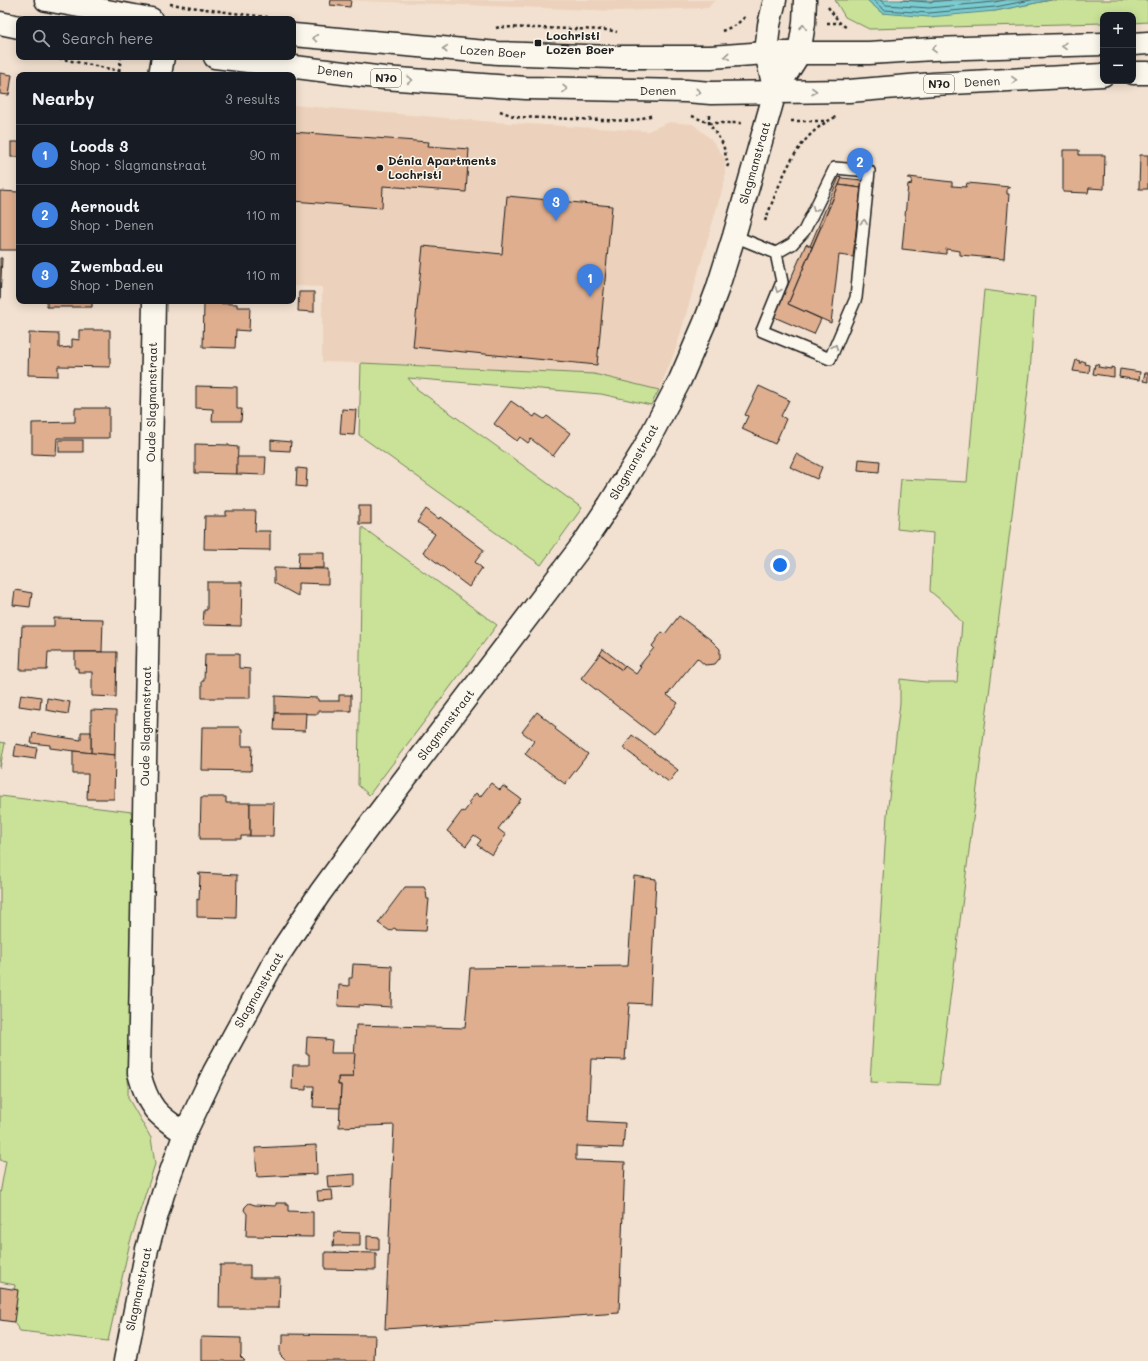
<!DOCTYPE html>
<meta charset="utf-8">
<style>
body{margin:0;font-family:Mali,sans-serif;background:#242831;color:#f1f3f6}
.controls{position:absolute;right:12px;top:12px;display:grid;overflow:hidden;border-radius:8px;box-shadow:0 2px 10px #0003}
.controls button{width:36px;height:36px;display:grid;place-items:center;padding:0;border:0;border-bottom:1px solid #363941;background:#171b24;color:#f1f3f6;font:20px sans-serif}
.you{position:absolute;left:780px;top:565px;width:14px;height:14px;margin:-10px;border:3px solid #fff;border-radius:50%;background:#1a73e8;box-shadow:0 0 0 6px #1a73e833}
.badge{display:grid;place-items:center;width:26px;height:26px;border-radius:50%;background:#b45309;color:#fff;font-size:13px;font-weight:700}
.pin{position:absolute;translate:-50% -33px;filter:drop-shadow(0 1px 2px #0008)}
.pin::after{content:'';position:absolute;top:21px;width:14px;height:12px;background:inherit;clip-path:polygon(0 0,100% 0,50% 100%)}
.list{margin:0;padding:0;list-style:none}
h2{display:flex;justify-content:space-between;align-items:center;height:52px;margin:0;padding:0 16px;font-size:17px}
h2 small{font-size:13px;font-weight:400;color:#9ea1a6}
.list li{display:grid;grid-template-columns:26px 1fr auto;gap:12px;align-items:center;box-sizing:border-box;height:60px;padding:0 16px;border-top:1px solid #363941}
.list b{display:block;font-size:15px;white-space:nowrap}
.list p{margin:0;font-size:13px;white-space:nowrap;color:#9ea1a6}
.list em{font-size:13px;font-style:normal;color:#9ea1a6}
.icon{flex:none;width:22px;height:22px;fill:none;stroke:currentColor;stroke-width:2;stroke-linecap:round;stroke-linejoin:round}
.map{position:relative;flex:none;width:1148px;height:1361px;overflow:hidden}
.search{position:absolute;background:#171b24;box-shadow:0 2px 10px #0003;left:16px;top:16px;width:280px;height:44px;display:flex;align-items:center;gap:10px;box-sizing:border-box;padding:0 14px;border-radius:8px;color:#9ea1a6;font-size:15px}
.panel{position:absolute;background:#171b24;box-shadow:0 2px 10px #0003;left:16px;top:72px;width:280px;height:232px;border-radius:8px}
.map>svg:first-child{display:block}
.built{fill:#ecd2bc}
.green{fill:#c9e298;stroke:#727f5a}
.water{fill:#7accd1;stroke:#548689}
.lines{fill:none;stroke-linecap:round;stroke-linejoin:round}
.shore{stroke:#426264;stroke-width:1}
.building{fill:#deae8f;stroke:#1c1c1c}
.lane-casing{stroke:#1c1c1c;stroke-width:14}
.street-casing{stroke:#1c1c1c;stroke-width:25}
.secondary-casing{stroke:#1c1c1c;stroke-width:25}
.primary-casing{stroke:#1c1c1c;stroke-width:25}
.path{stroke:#1c1c1c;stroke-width:2.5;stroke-dasharray:3 3;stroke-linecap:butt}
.lane{stroke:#fbf7ec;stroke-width:11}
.street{stroke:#fbf7ec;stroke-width:22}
.secondary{stroke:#fbf7ec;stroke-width:22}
.primary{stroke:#fbf7ec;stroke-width:22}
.oneway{stroke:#97948e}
.poi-dot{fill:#1c1c1c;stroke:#fbf7ec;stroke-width:1.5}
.labels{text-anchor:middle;stroke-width:3;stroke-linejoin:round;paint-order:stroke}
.shield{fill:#fbf7ec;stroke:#5f5e5a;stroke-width:1}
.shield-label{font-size:11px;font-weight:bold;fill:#1c1c1c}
.poi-label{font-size:12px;font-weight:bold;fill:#1c1c1c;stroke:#fbf7ec;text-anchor:start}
.street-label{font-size:12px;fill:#1c1c1c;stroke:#fbf7ec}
</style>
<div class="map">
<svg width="1148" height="1361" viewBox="0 0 1148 1361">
<rect width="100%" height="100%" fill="#f2e1d0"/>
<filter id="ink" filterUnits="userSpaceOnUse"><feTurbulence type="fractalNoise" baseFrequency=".025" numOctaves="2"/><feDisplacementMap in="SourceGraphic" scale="8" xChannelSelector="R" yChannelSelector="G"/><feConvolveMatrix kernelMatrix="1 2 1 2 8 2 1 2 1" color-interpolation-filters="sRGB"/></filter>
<g filter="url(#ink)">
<!-- built -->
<g class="built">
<polygon points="338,0 715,0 708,8 618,11"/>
<polygon points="293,105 495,122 648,131 669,122 693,124 712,140 725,159 725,180 676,349 659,390 594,374 397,364 322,362 322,287 293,286"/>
</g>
<!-- green -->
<g class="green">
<polygon points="835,0 867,0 882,13 995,11 1051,0 1148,0 1148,22 1133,23 1133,15 1103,15 1103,23 869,29 845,17"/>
<polygon points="984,290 1035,297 1030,374 939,1085 870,1082 887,815 900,703 900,679 926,682 957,682 962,623 950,608 930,591 933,533 897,529 901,479 967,482"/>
<polygon points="361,363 594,374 659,390 651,405 601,394 408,378 417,389 582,508 541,565 359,435"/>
<polygon points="362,527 497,625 369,795 358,785"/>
<polygon points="0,742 5,743 0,768"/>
<polygon points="0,796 132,812 128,1098 151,1138 155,1164 130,1242 108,1341 20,1331 10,1317 15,1285 0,1282 0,1194 6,1161 0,1160"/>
</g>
<!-- water -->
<polygon class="water" points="867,0 1051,0 995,11 929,17 882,13"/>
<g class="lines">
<!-- shore -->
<g class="shore">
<polyline points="873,0 884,10 929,13 995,7 1031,0"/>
<polyline points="880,0 886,5 929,8 994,2 1005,0"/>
<polyline points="902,0 928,2 951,0"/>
</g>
</g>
<!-- building -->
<g class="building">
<polygon points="331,0 351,0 350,7 330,5"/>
<polygon points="0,73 12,75 9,95 0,94"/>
<polygon points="293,132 429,142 428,146 469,149 466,192 383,186 382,208 293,201"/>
<rect x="11" y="142" width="8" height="15"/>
<polygon points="1063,150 1079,150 1079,155 1105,155 1104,189 1089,188 1088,193 1063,192"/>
<polygon points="1140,155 1148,155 1148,189 1139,189"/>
<polygon points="839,177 842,178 812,247 810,246"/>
<polygon points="909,177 952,182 952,186 966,187 967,183 1010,187 1010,188 1007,188 1007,194 1009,194 1004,259 960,255 960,251 946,249 946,254 902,249 908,184 911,185 912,179 908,179"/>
<polygon points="842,178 862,180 861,188 839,185"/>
<polygon points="839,185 861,188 853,257 839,255 831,323 788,304"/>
<polygon points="0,191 19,192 19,250 0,250"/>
<polygon points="507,196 612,206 597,365 413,347 423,246 502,254"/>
<polygon points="806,244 812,247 788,304 821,319 814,334 774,317"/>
<polygon points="0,258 2,258 0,300"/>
<polygon points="299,292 314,292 314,312 298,311"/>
<polygon points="47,301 110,301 92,302 92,307 47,307"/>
<polygon points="204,303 237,304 237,307 250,307 249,331 236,330 235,348 203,347"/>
<polygon points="79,330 110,330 110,367 58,366 58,376 28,375 29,333 59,334 59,348 72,347 72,339 79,340"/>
<polygon points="1076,360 1080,361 1079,363 1081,363 1082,361 1086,362 1085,364 1090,365 1089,373 1073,371"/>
<polygon points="1095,364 1099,365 1098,367 1111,369 1111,367 1114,368 1114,377 1093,374"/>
<polygon points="1120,369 1140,372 1139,380 1119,377"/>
<polygon points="1145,373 1148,373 1148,382 1143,381"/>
<polygon points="196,386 237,387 237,409 242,409 241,421 212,421 213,409 196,408"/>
<polygon points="759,386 789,400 781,416 786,419 775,444 742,429 748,416 745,415"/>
<polygon points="511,401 534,417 536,414 544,419 547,416 570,433 553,456 531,439 528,443 520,437 517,441 494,424"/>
<polygon points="75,408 109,408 109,438 57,438 56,455 32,454 32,423 75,422"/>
<polygon points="342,409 356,410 354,435 340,434"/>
<rect x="59" y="440" width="24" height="12"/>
<polygon points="271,440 291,442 290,451 271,450"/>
<polygon points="195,444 229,445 229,446 238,447 237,474 195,473"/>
<polygon points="796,454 822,467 817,479 790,467"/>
<polygon points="237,457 266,457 265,475 237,474"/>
<polygon points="859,459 880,461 879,472 858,470"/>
<polygon points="297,468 307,469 306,487 296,486"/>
<rect x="359" y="506" width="12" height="18"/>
<polygon points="426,509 439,519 440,517 484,550 475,562 482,568 469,587 423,552 435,534 417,522"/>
<polygon points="226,511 256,511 255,531 270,531 270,550 204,549 205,516 226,516"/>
<polygon points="299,552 324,552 324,568 298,568"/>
<polygon points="274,568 328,569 328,584 298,583 298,596 274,583"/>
<polygon points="207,582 242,582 241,626 203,625 204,610 207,610"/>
<polygon points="15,590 32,593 30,607 13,605"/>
<polygon points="679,616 711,640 720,649 720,658 715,664 705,665 697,658 667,695 678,703 654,735 581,678 600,654 622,670 625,666 636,674 641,667 639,666 654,648 652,646 662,632 665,634"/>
<polygon points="54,618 103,619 102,652 48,652 47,670 20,670 22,626 54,626"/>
<polygon points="603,649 625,666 622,670 600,654"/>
<polygon points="75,652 117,652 116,697 92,696 92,672 78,672 78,668 75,668"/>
<polygon points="205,654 239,654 239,668 250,669 250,698 202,698 202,681 204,681"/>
<polygon points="21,694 41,697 40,709 19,706"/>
<polygon points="339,695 351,695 351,711 318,711 318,714 275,713 275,696 318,698 318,701 339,701"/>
<polygon points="47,698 70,702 68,714 46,710"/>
<polygon points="91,710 116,711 115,755 91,753"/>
<polygon points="537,712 556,727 555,729 588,754 565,784 525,754 534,741 522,732"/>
<polygon points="275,713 306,713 305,731 274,730"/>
<polygon points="202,727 239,727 242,729 242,746 252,746 251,771 201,770"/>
<polygon points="81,732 91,732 91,753 50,748 50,745 31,743 33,733 81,740"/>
<polygon points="632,735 678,770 669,782 623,748"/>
<polygon points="16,744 37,748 35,759 14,756"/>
<polygon points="73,751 115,755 114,799 87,799 88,774 73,774"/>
<polygon points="491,783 500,790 503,786 521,799 498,829 506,835 492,855 477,845 481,840 474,835 466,846 447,831 462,811 464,812 470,804 468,803 476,793 480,797"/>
<polygon points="201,797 226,797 226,803 250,803 250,836 241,836 241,839 200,839"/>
<polygon points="250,803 274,803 273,836 250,836"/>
<polygon points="198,873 237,875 236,918 197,917 197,899 199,900 200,874"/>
<polygon points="634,876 656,879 650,1004 629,1003 625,1060 591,1059 588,1121 625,1123 623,1148 576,1146 576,1160 625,1162 619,1313 385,1329 394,1125 339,1127 341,1085 338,1085 338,1077 353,1077 356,1025 465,1028 470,968 628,966"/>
<polygon points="405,887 424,887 426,891 427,899 429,899 426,931 396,930 396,929 394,928 390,931 378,923"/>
<polygon points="353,964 392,966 391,1007 359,1005 359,1007 338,1006 339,985 349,986 349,978 352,978"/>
<polygon points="307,1037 325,1038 325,1040 332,1041 331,1053 355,1053 353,1077 338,1077 338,1085 341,1085 340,1108 313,1107 314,1086 306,1086 306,1090 292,1089 293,1065 309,1065 309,1054 306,1054"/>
<polygon points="316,1145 317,1174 257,1177 255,1148"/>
<polygon points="355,1174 355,1186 328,1188 327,1176"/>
<polygon points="332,1190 333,1200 318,1201 317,1191"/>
<polygon points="249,1203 255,1205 276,1206 276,1203 286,1203 286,1205 288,1205 288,1211 313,1212 313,1237 246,1236 247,1214 244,1210 245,1207"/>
<polygon points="334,1232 360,1233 360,1246 333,1246"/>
<polygon points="367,1236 379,1237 379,1250 367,1250"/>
<polygon points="325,1252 376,1253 376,1270 325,1269"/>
<polygon points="220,1265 250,1265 250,1278 280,1278 279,1308 219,1308"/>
<polygon points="0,1287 18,1290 14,1322 0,1320"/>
<polygon points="283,1334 375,1335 374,1361 286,1361 280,1355 280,1346 283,1343"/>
<polygon points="201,1337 241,1338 241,1355 240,1356 245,1361 201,1361"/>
</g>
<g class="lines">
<defs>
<polyline id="lane" points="734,236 776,253 792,244 804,231 835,168 869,171 856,298 830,359 762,331 782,282 776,253"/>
<g id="street">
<polyline points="160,75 163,57"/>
<path d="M154 301 139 1073C148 1107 156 1115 185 1133"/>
</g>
<g id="secondary">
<polyline points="775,0 769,25 766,53 775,92"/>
<polyline points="125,1361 147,1249 163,1194 185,1133 214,1072 274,962 320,893 372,822 583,544 609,505 642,452 680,380 705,322 717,290 734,236 775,92 799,54 804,23 805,0"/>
</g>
<g id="primary">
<polyline points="46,0 151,19"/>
<polyline points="0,23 19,27"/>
<polyline points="293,35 498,53 613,57 711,57 766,53 869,53 933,49 1103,44"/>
<polyline points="1133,44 1148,43"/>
<polyline points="215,57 384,78 526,88 686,91 711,93 849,91 933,84 1103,75"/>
<polyline points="1133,73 1148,73"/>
</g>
</defs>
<!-- lane casing -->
<use href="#lane" class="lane-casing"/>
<!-- street casing -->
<use href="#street" class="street-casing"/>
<!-- secondary casing -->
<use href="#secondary" class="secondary-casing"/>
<!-- primary casing -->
<use href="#primary" class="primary-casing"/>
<!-- path -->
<g class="path">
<polyline points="170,4 240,14 276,18"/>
<polyline points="828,7 840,23 847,28"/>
<polyline points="827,23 840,23"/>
<polyline points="496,28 500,27 609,30 617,32"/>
<polyline points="722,31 736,25 746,16"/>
<polyline points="53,57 119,71 122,75"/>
<polyline points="119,71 121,57"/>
<polyline points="500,111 516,117 633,121 653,115"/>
<polyline points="709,115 709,123 723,144 728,165 727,167"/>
<polyline points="692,116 709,123 742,123"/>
<polyline points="791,121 826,121"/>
<path d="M765 221C781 181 795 134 838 116"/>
</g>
<!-- lane -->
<use href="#lane" class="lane"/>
<!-- street -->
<use href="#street" class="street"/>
<!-- secondary -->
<use href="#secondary" class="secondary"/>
<!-- primary -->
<use href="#primary" class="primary"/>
</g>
<!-- one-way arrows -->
<defs><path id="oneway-chevron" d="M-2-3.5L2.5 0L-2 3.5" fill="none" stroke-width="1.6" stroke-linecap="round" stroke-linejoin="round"/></defs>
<g class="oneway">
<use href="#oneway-chevron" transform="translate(803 27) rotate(-83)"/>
<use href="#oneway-chevron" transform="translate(315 38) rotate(-173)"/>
<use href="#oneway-chevron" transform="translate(1064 46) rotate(178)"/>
<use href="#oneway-chevron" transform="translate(445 49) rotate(-175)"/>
<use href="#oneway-chevron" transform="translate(934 49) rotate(178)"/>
<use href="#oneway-chevron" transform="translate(727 56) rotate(175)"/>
<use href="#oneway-chevron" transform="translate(410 80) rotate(4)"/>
<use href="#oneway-chevron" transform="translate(1014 80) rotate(-3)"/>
<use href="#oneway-chevron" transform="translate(565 89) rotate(1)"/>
<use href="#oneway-chevron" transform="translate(814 91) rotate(-1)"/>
<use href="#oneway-chevron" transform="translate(698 92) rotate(4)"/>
<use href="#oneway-chevron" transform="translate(815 209) rotate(116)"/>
<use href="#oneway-chevron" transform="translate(864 222) rotate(-84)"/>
<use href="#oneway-chevron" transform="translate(778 290) rotate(112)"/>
<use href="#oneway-chevron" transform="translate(835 347) rotate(-67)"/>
</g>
</g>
<!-- markers -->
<g class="poi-dot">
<rect x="534" y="39" width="8" height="8" rx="2"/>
<circle cx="380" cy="168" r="4"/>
</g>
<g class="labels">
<!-- shield labels -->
<g class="shield">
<rect x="371" y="69" width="30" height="18" rx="3"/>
<rect x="924" y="75" width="30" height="18" rx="3"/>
</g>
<g class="shield-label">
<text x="386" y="82">N70</text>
<text x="939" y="88">N70</text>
</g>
<!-- poi labels -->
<g class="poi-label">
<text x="546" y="40">Lochristi<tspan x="546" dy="14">Lozen Boer</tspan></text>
<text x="388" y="165">Dénia Apartments<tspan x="388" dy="14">Lochristi</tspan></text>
</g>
<!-- street labels -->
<g class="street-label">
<text transform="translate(493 52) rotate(4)" y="4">Lozen Boer</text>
<text transform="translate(335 72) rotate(7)" y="4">Denen</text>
<text transform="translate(982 82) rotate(-3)" y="4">Denen</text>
<text x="658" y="95">Denen</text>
<text transform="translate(755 163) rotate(-74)" y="4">Slagmanstraat</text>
<text transform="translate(152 402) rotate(-89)" y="4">Oude Slagmanstraat</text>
<text transform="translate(634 462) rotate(-60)" y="4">Slagmanstraat</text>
<text transform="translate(446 725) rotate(-53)" y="4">Slagmanstraat</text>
<text transform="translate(146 726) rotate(-89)" y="4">Oude Slagmanstraat</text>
<text transform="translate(259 990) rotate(-60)" y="4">Slagmanstraat</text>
<text transform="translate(139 1289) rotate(-78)" y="4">Slagmanstraat</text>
</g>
</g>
</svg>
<div class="controls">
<button>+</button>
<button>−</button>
</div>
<div class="you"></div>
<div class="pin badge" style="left:590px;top:297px;background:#3f7fe0">1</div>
<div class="pin badge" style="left:860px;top:181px;background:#3f7fe0">2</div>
<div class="pin badge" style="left:556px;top:221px;background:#3f7fe0">3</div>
<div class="search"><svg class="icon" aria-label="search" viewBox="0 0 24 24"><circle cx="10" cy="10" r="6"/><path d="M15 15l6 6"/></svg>Search here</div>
<section class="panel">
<h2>Nearby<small>3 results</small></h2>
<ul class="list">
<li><span class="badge" style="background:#3f7fe0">1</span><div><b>Loods 3</b><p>Shop · Slagmanstraat</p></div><em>90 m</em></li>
<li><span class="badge" style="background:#3f7fe0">2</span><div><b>Aernoudt</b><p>Shop · Denen</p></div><em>110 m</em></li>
<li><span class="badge" style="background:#3f7fe0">3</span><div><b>Zwembad.eu</b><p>Shop · Denen</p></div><em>110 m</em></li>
</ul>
</section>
</div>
